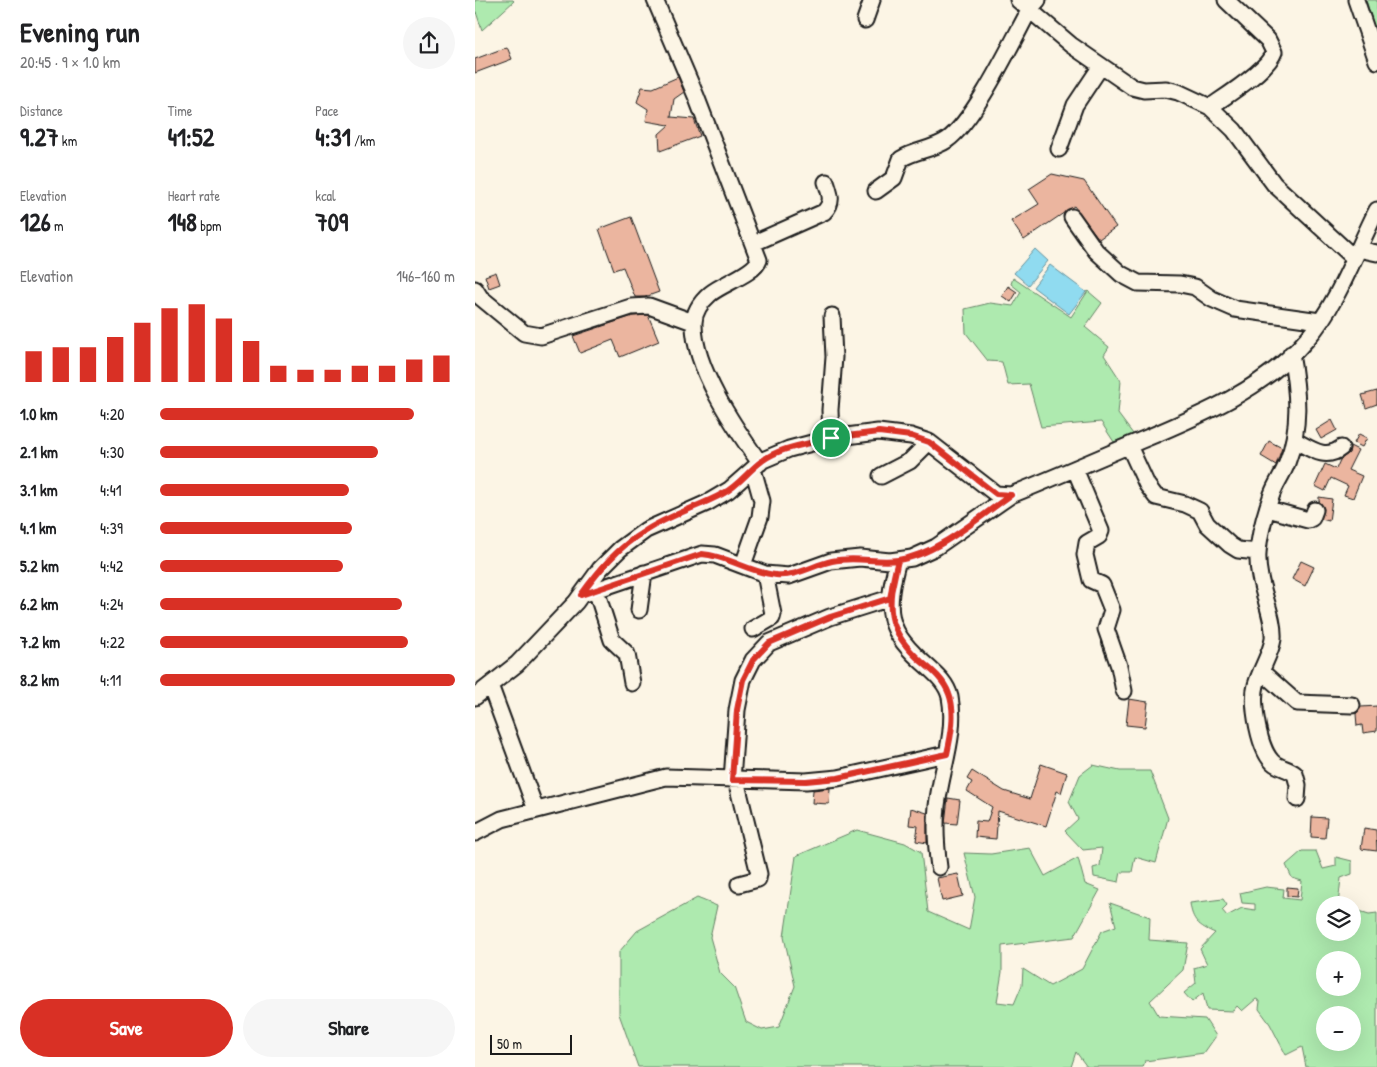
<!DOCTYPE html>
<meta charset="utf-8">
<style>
:root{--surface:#fff;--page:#f6f6f6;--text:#202124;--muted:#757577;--accent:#d93025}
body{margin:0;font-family:"Patrick Hand",sans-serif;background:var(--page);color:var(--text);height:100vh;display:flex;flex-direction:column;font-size:19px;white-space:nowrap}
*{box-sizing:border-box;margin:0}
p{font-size:16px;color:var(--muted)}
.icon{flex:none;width:28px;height:28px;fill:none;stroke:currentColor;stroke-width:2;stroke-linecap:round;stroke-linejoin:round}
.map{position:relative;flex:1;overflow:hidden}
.panel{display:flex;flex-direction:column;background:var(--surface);width:475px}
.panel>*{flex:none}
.fabs{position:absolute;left:841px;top:896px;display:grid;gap:10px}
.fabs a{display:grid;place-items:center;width:45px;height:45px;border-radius:50%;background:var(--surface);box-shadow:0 5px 20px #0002;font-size:25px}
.scale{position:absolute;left:15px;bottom:12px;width:82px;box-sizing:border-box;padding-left:5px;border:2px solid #1c1c1c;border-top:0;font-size:14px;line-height:18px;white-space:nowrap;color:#1c1c1c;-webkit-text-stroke:4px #fcf5e5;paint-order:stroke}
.pin{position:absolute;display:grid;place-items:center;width:42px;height:42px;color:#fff;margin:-21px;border:2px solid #fff;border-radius:50%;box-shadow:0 1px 5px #0007}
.round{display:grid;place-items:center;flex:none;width:52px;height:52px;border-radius:26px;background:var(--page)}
.headline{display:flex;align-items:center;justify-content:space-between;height:85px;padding:0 20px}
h1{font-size:28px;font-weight:700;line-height:38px}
.stats{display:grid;grid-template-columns:repeat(3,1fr);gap:8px;height:85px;padding:5px 20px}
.stats div{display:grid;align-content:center}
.stats b{font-size:25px;font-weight:700}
.stats small{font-size:14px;font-weight:400}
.stats p{font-size:14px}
.chart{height:140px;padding:10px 20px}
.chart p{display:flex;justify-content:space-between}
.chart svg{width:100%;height:90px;margin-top:5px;stroke:var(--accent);stroke-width:6}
.button{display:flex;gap:10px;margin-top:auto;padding:10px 20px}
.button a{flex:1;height:58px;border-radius:30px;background:var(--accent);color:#fff;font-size:20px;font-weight:700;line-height:58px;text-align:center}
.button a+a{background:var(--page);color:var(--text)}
ul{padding:0 20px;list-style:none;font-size:16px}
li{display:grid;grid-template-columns:80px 60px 1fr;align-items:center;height:38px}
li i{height:12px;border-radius:6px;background:var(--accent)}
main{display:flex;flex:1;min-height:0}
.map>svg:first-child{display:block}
</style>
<main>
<section class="panel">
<div class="headline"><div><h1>Evening run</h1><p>20:45 · 9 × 1.0 km</p></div><a class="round"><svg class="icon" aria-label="share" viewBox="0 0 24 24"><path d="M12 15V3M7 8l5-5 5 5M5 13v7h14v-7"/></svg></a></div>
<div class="stats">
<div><p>Distance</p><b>9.27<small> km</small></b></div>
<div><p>Time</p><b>41:52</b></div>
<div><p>Pace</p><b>4:31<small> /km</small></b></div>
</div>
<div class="stats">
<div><p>Elevation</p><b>126<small> m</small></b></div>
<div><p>Heart rate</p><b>148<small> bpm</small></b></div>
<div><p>kcal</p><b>709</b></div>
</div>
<div class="chart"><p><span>Elevation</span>146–160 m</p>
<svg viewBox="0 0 160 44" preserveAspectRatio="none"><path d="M5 44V29M15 44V27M25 44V27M35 44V22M45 44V15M55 44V8M65 44V6M75 44V13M85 44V24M95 44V36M105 44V38M115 44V38M125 44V36M135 44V36M145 44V33M155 44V31"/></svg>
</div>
<ul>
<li><b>1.0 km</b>4:20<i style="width:86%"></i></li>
<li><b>2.1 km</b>4:30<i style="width:74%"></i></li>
<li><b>3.1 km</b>4:41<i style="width:64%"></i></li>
<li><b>4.1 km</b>4:39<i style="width:65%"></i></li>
<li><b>5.2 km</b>4:42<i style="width:62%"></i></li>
<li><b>6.2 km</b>4:24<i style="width:82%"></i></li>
<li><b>7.2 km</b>4:22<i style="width:84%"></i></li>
<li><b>8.2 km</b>4:11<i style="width:100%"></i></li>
</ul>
<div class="button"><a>Save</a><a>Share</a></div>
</section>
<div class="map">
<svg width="902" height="1067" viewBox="0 0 902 1067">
<rect width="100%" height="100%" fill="#fcf5e5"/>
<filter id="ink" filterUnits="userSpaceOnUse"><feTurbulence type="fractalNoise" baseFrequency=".02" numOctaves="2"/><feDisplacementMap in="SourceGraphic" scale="10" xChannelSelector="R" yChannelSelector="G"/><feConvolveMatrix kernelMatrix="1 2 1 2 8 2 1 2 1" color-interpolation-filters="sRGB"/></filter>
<g filter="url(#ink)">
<path fill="#aeeaaf" stroke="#658366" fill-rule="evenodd" d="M 0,0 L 38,0 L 39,1 L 7,30 L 0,9 Z
M 890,0 L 902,0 L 902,39 L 892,3 Z
M 538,278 L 596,317 L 613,291 L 627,303 L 610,327 L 634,347 L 629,355 L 646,381 L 643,414 L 658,434 L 639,442 L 626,422 L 566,427 L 554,384 L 533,385 L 527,362 L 513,361 L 491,333 L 490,309 L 515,303 L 538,306 L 546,292 L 536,284 Z
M 618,765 L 645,771 L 675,771 L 693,818 L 681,863 L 660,857 L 657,872 L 646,872 L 644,882 L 619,877 L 618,868 L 625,866 L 627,848 L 608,850 L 590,831 L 603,819 L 594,802 L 605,775 Z
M 382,830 L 430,843 L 446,852 L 453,912 L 494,930 L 500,897 L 489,853 L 516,854 L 555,848 L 570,876 L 603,858 L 610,884 L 625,890 L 599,937 L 527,946 L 527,972 L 522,1002 L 539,1004 L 547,985 L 548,969 L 575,986 L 607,969 L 627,931 L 641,926 L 635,903 L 675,917 L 674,940 L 713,943 L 708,970 L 675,1001 L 684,1016 L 730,1019 L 741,1036 L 729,1053 L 670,1061 L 668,1067 L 612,1067 L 601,1052 L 596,1067 L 163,1067 L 144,1014 L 144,952 L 162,931 L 222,898 L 242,906 L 235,937 L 245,973 L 259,987 L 271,1022 L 287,1030 L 304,1027 L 320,986 L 309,937 L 321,856 Z
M 827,851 L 841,851 L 848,869 L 861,866 L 861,857 L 877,861 L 877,874 L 866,878 L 863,905 L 850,905 L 850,932 L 878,932 L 878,909 L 894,914 L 902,913 L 902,1067 L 831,1067 L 827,1047 L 811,1055 L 795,1024 L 784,1009 L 785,1001 L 781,999 L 767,1011 L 762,1006 L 758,1011 L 732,1010 L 728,993 L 717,1002 L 709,993 L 721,983 L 719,968 L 732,964 L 725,949 L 740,933 C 724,926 717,921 715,903 L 748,899 L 752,905 L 747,910 L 752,916 L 767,908 L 780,910 L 780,904 L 767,903 L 765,893 L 791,887 L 809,889 L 808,898 L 825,900 L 827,881 L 817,878 L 811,865 ZM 850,960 L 878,960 L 878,988 L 850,988 ZM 850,1015 L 878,1015 L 878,1042 L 850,1042 Z"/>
<path fill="#90dbf0" stroke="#628f9b" d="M 560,249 L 573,261 L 553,285 L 539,273 Z
M 575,265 L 611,292 L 594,314 L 558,287 Z"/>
<path fill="#ebb59f" stroke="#1c1c1c" d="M 32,47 L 37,59 L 0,73 L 0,59 Z
M 203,77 L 209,92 L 199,99 L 196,117 L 219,119 L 225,136 L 185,151 L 184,134 L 194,125 L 171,121 L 173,109 L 162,102 L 167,87 L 178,88 Z
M 577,174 L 609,181 L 641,227 L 624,239 L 599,206 L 549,240 L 536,221 L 564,204 L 554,189 Z
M 156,217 L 184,292 L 170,297 L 160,297 L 148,267 L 139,270 L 124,229 Z
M 21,272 L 25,284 L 14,288 L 10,276 Z
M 533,286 L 542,292 L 536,302 L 527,296 Z
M 173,315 L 184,341 L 145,357 L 138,340 L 105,353 L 98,336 L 158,316 Z
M 902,391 L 902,404 L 891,408 L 887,395 Z
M 857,420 L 862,430 L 846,439 L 841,430 Z
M 884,434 L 892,438 L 887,447 L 879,443 Z
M 794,441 L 807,448 L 801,465 L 786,456 Z
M 875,446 L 883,450 L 873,470 L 887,476 L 878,498 L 869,495 L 873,486 L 856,478 L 850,491 L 840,486 L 850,464 L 861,469 L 865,460 L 874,453 Z
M 844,497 L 857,499 L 854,521 L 846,519 L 849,509 L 844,501 Z
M 826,561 L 839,567 L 830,586 L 817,579 Z
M 654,699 L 673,702 L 670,727 L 651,725 Z
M 902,706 L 902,731 L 888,733 L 887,725 L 882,726 L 881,714 L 886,707 Z
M 566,764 L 592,773 L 586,793 L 582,791 L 571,826 L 523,811 L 521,839 L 500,837 L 501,821 L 512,822 L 517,807 L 492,791 L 497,782 L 492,779 L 497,771 L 529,791 L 555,799 Z
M 355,788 L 354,804 L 337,803 L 338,790 Z
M 473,798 L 485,800 L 482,824 L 470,823 Z
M 436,808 L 452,813 L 452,843 L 441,841 L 443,826 L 434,825 Z
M 837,817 L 852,818 L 850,838 L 836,837 Z
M 889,828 L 901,830 L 902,851 L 886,849 Z
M 483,874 L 488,896 L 467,901 L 462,878 Z
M 812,887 L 823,888 L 822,897 L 812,896 Z"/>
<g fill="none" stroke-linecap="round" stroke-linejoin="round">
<defs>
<path id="minor" d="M 180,0 L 221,96 L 284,260 C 279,274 248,283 235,294 C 227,301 219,311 219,323 C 218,367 260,428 285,463
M 543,0 L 596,45 L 657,87 L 669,90 L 691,89 L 703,92 L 735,107 L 759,130 L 799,184 L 879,258
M 881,0 L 902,61
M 390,20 L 397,0
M 735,107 C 751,96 793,70 799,52 L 793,40 L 751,0
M 584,149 L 600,105 L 626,66
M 401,191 L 419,178 L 426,159 C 440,150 457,150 472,140 C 500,120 537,42 555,9 L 563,0
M 597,217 L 621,251 L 646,274 L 663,283 L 705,284 L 720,287 L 737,299 L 760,309 L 845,321
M 279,243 L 349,212 C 359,202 355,194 351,182
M 883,249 L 902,253
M 0,289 L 5,297 L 49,333 L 66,336 L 156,307 L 174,306 L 218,322
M 816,354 C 823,392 826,427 812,463 C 808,474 801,483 797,494 C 791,511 784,535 783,553 C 781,584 800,614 798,639 C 796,654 785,670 781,685 C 776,703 784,753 800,764 C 806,768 814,769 820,774 L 823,785 L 822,799
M 356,438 L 355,410 L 359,357 L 357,316
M 819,440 C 835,448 850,461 866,448
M 654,446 L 672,485 L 681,497 L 710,504 L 725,511 L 732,524 L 755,545 L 763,550 L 783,552
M 600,469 L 626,531 L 624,536 L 612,543 L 610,555 L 616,580 L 627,585 L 637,610 L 631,629 L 644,666 L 649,691
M 406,476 L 435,461 L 454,442
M 793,509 L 833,520 L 837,518 L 840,510
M 423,560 C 409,612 411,631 453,667 C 462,675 472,684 475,697 C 482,733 466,770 462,806 C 460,826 461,846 464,867
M 268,565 L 285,517 L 287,501 L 278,469
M 121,590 L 137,640 L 152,654 L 157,683
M 106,595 L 227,554 L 240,555 L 290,574 L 314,576 L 356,561 L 385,558 L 415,561 L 437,558 L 461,547 L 536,495
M 164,610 L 169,573
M 278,629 L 297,618 L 298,614 L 290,574
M 786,671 L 822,703 L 877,705
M 15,685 L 61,810
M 0,697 L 42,664 L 101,602 L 125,569 L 145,549 L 171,530 L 232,503 L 254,490 L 288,460 L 314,449 L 356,438 L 403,432 L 436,436 L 454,442 L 521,494 L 536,495 C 576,479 615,462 655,445 C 717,419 787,392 832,339 C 864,302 880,253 902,210
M 257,780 L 262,710 L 268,680 L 278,660 L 294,643 L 355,617 L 415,598
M 261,780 L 284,874 L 283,879 L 264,884
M 0,833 L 27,819 L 191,777 L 331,781 L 363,778 L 471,754"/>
</defs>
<use href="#minor" stroke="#1c1c1c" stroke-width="19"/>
<use href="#minor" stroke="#fcf5e5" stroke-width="15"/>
</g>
</g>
<g fill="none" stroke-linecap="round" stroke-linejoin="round" filter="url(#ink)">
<defs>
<path id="route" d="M 356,438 C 334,444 305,447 287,461 C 274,470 264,485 249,493 C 224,507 194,515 170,531 C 143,547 124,570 106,595 L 227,554 C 253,556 276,573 301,575 C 322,577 338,565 357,561 C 381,556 401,563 423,560 L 415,598 L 355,617 L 294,643 L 278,660 L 268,680 L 262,710 L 257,780 L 331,781 L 363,778 L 472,754 C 476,736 481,712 474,694 C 469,680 458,671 447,662 C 410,630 411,605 423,560 C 462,555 504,517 536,495 L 521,494 L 454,442 L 436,436 L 404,432 L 356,438"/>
</defs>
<use href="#route" stroke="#fff" stroke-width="10"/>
<use href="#route" stroke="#d93025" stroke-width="6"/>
</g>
</svg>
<div class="fabs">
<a><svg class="icon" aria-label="layers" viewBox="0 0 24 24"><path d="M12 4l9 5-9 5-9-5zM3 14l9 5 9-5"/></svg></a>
<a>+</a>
<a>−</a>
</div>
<div class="scale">50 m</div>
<div class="pin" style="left:356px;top:438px;background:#1e9e55"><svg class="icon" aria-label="arrive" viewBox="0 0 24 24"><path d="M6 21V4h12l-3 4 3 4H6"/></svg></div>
</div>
</main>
